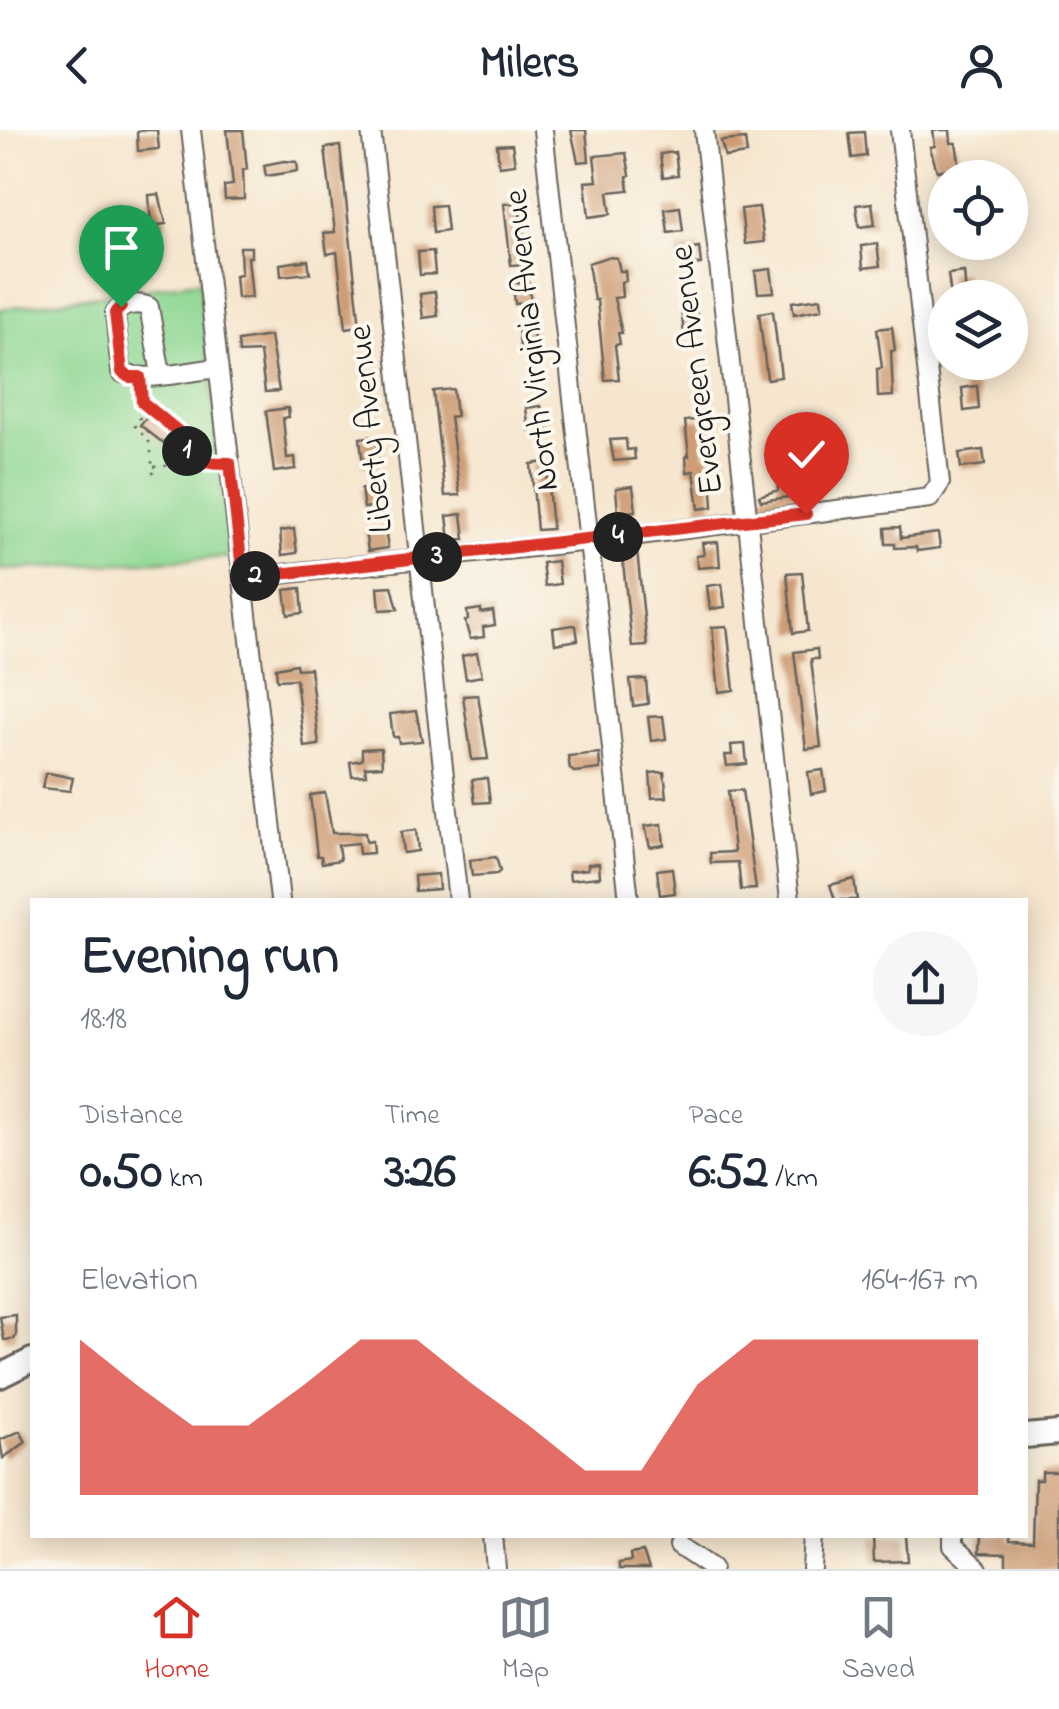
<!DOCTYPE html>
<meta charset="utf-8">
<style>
:root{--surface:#fff;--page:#f6f6f7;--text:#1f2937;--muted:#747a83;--line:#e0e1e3;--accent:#d93025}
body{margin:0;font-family:"Indie Flower",sans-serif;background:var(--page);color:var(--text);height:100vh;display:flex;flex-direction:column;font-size:38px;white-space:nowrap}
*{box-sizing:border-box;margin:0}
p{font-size:32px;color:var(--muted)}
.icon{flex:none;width:55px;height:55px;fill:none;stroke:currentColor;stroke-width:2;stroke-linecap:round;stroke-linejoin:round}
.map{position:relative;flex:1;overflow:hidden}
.side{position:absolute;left:30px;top:768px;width:998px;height:640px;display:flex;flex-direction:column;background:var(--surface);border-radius:0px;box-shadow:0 5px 25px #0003}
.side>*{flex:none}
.fabs{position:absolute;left:928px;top:30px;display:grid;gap:20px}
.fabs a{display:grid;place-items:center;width:100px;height:100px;border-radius:50%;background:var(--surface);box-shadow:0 5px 25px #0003;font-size:50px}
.pin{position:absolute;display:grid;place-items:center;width:85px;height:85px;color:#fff;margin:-102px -42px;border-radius:50% 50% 50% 0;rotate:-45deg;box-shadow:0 0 10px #0007}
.pin .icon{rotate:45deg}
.km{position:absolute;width:50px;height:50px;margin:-25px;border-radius:50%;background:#222;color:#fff;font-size:28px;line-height:50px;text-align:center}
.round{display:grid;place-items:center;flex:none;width:105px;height:105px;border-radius:52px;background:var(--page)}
.overview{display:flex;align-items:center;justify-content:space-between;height:170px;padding:0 50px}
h1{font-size:55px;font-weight:700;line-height:75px}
.stats{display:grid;grid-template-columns:repeat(3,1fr);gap:15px;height:170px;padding:10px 50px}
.stats div{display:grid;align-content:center}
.stats b{font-size:50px;font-weight:700}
.stats small{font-size:28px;font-weight:400}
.stats p{font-size:28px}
.chart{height:280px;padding:20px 50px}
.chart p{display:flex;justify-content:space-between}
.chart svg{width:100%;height:180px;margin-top:10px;fill:var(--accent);opacity:.7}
header{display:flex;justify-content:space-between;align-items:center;height:130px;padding:0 50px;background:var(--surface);font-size:45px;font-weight:700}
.menu{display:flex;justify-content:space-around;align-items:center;height:140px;border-top:2px solid var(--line);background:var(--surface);font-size:28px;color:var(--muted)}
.menu a{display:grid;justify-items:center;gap:5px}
.menu .current{color:var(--accent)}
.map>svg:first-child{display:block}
</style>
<header><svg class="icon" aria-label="back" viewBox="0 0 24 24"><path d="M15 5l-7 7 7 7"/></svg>Milers<svg class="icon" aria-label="person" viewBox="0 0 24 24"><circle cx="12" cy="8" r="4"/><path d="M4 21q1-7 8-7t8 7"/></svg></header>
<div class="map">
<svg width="1059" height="1439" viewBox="0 0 1059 1439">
<rect width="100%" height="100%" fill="#fbf7ec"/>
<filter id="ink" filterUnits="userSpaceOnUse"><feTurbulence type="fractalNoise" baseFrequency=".01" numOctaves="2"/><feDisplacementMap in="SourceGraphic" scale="20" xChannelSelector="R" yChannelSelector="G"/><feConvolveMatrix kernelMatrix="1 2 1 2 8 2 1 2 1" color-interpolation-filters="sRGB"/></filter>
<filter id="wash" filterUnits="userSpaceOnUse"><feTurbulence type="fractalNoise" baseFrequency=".0048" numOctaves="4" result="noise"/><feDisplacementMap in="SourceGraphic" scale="40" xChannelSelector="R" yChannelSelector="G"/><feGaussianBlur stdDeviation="2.25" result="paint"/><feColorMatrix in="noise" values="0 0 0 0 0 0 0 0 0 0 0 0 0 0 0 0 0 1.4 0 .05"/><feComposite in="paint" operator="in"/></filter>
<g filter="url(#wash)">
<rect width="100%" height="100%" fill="#f6e6cf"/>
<path fill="#8dd793" stroke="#547a58" stroke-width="2.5" d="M 200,151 L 230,427 L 0,440 L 0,179 Z"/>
<g id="blocks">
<path fill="#ce9c75" d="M 140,0 L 157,0 L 159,19 L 138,21 L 137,3 Z
M 227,0 L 243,0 L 247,39 L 243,40 L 244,69 L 225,70 L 224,56 L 233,55 Z
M 571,0 L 586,0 L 589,31 L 578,32 Z
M 933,0 L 950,0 L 951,13 L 956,13 L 960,37 L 937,41 L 930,17 L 935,16 Z
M 864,2 L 866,26 L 852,28 L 849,3 Z
M 745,9 L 747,24 L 725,27 L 721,11 Z
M 512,14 L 515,34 L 499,36 L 497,15 Z
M 340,16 L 360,196 L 346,198 L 337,122 L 327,124 L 324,103 L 335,102 L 325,18 Z
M 675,22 L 678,45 L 663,47 L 660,24 Z
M 626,23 L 630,45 L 627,46 L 629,60 L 608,62 L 611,84 L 589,87 L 585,52 L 597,51 L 594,26 Z
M 284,31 L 297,32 L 298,41 L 266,46 L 264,35 Z
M 159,64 L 166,94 L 151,96 L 149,65 Z
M 519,73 L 526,134 L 511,135 L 504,74 Z
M 872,73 L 875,95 L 859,97 L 856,75 Z
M 444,75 L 447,101 L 433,103 L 431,76 Z
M 680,77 L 683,101 L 668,103 L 665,79 Z
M 759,77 L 764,112 L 745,114 L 741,79 Z
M 877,114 L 880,136 L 863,138 L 861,116 Z
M 240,117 L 251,117 L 251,127 L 248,127 L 252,167 L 237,168 L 235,145 L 241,144 Z
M 699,117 L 701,134 L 680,137 L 678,120 Z
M 433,121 L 435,144 L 420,145 L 418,122 Z
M 607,127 L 617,128 L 620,141 L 625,141 L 626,151 L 621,152 L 622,167 L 614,168 L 622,203 L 618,203 L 620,214 L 615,215 L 619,249 L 605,250 L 597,170 L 594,170 L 588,133 Z
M 308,130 L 310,143 L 281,146 L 280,134 Z
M 771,139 L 774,162 L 758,163 L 755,141 Z
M 964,142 L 966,165 L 951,167 L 948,144 Z
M 528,152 L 531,172 L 515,174 L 513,153 Z
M 435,162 L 438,186 L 423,188 L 420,164 Z
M 821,168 L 822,179 L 794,184 L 792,172 Z
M 696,177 L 698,202 L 684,204 L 681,178 Z
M 773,181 L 781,247 L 767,249 L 759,183 Z
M 532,194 L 535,217 L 520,218 L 518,196 Z
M 892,197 L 895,221 L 891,221 L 893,266 L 878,267 L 877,239 L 882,238 L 877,199 Z
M 270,206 L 279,261 L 265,262 L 260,222 L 239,223 L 238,211 Z
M 977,256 L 979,279 L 964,281 L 962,258 Z
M 453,259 L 456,286 L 450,287 L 460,365 L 445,366 L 433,261 Z
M 541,276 L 544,298 L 529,300 L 526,278 Z
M 288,278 L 289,287 L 283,288 L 287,328 L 295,327 L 296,339 L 274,342 L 266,281 Z
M 151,282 L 173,301 L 163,313 L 140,295 Z
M 703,289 L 705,324 L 710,324 L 713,377 L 699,379 L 694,341 L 687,342 L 686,326 L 689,326 L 685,291 Z
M 788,304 L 795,366 L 761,371 L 759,366 L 778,360 L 773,306 Z
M 376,306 L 379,334 L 363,336 L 360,308 Z
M 626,309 L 627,320 L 634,319 L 635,329 L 614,331 L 610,310 Z
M 983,320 L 985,335 L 961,338 L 959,323 Z
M 546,332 L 552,399 L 537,400 L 531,334 Z
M 633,356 L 636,381 L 618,383 L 616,358 Z
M 379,357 L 382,375 L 364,378 L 361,359 Z
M 462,384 L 465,409 L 450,410 L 447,386 Z
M 900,397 L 901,408 L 938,403 L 940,418 L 917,421 L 916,417 L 895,418 L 895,414 L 886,414 L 885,398 Z
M 385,398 L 388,418 L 368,421 L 365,401 Z
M 294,399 L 297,423 L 282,425 L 280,401 Z
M 718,412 L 720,436 L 698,438 L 696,426 L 704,425 L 702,413 Z
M 637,421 L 647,516 L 632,517 L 622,423 Z
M 557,431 L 560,454 L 545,456 L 542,433 Z
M 802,442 L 808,501 L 793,503 L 787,443 Z
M 722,454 L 725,477 L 710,479 L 707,456 Z
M 392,456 L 398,479 L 380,480 L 378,457 Z
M 301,458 L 303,483 L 288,485 L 285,460 Z
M 481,479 L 481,483 L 493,481 L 495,495 L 483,497 L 484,507 L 470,509 L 465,491 L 468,490 L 467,481 Z
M 573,495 L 576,496 L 578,510 L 555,514 L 553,498 Z
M 727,496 L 734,560 L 719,562 L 712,497 Z
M 817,519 L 818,529 L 811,529 L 821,617 L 806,619 L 794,522 Z
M 477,523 L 482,546 L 466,549 L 462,526 Z
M 296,534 L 297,539 L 310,538 L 319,615 L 304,617 L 296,549 L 277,550 L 276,538 Z
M 646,549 L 648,574 L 633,576 L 630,550 Z
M 478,565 L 488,629 L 472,630 L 463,566 Z
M 416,581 L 422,611 L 399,613 L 398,607 L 393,607 L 390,584 Z
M 663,586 L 666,609 L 651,611 L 648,587 Z
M 745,614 L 747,634 L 727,636 L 725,625 L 732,625 L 731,615 Z
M 381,618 L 382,636 L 365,637 L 366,645 L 352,646 L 350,632 L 362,630 L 362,619 Z
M 599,623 L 600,639 L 574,642 L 570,639 L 568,626 Z
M 823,640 L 826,661 L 811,664 L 808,642 Z
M 664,642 L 667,667 L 652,668 L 650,643 Z
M 49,643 L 73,648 L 70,661 L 42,658 L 45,644 Z
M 487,648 L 490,672 L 475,673 L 472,650 Z
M 742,660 L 756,759 L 741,760 L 738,732 L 711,733 L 710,723 L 734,722 L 728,661 Z
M 325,663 L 332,703 L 365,703 L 366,712 L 372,711 L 373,723 L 359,724 L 358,713 L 338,715 L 340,730 L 322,733 L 321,726 L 317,726 L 310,665 Z
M 662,694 L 664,715 L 650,717 L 645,696 Z
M 416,700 L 418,721 L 403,723 L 401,702 Z
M 496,727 L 500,741 L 497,744 L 472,746 L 470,730 Z
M 599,733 L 600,747 L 570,750 L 569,741 L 588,739 L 588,734 Z
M 672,738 L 675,763 L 660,765 L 657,740 Z
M 438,744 L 439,759 L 415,761 L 414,746 Z
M 854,749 L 857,770 L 835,770 L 830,755 Z
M 16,1185 L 16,1206 L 14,1209 L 4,1210 L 0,1187 Z
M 20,1301 L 26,1312 L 3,1328 L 0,1310 Z
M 1042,1342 L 1059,1342 L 1059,1439 L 1006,1439 L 1006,1424 L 979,1423 L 980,1405 L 1009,1405 L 1009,1411 L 1033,1412 L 1035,1350 L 1042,1350 Z
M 878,1405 L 906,1406 L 908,1431 L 874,1432 L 873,1407 Z
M 643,1422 L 649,1439 L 619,1439 L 619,1433 L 631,1431 L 630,1424 Z"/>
</g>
</g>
<g filter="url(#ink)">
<use href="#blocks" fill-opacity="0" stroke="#68635b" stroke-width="2.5"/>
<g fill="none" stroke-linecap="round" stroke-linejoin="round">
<defs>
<path id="minor" d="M 191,0 L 280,770
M 371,0 L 458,770
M 543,0 L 629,770
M 704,0 L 790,770
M 161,244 L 149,177 C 138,172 123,174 115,183 L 121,242 C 139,254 195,240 218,238
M 243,448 L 608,409 L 930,368 L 940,353 L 900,0
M 493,1405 L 496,1439
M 953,1405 L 953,1416 L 978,1439
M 679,1416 L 712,1438 L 709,1439
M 812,1439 L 814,1405"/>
<path id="major" d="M 0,1246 L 32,1230
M 1025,1306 L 1059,1303"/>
</defs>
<use href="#minor" stroke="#68635b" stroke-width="22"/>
<use href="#major" stroke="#68635b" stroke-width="28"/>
<path stroke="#68635b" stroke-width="2.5" stroke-dasharray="2.5 8" stroke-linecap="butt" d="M 140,264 L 142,272 L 186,308 L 189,332
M 147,279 L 134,295 L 150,313 L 154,351
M 154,337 L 201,332 L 215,334"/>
<use href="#minor" stroke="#fff" stroke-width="18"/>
<use href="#major" stroke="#fff" stroke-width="22"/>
</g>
</g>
<g fill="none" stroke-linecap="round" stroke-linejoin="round" filter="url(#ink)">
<defs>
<path id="route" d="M 121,177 L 115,183 L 122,242 L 129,247 L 140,247 L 142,272 L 186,308 L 188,332 L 230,333 L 243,448 L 806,384"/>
</defs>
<use href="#route" stroke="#fff" stroke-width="20"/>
<use href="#route" stroke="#d93025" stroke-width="12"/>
</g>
<g text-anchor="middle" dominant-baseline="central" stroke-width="8" stroke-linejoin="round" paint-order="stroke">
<g font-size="35" fill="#1c1c1c" stroke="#fbf7ec">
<text transform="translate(533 210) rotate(-96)">North Virginia Avenue</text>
<text transform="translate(698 240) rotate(-97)">Evergreen Avenue</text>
<text transform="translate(372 299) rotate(-96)">Liberty Avenue</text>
</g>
</g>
</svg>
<div class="fabs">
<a><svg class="icon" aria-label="locate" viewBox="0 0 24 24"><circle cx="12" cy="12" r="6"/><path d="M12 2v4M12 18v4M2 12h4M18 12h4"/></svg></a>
<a><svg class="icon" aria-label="layers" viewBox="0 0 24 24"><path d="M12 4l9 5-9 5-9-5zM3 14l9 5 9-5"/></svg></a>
</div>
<div class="pin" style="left:121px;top:177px;background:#1e9e55"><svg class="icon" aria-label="arrive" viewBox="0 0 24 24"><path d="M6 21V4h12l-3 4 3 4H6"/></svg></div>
<div class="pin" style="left:806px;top:384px;background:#d93025"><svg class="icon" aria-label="check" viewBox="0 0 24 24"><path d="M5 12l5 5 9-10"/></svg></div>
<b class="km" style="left:187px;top:321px">1</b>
<b class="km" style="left:255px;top:446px">2</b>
<b class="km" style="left:437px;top:427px">3</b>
<b class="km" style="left:618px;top:407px">4</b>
<section class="side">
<div class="overview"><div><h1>Evening run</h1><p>18:18</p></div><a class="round"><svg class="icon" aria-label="share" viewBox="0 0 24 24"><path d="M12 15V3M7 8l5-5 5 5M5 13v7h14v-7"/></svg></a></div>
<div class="stats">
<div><p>Distance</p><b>0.50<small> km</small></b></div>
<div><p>Time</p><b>3:26</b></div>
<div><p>Pace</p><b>6:52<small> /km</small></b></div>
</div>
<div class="chart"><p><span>Elevation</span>164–167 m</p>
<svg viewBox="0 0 160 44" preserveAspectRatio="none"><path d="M0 44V6L10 17L20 27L30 27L40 17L50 6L60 6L70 17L80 27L90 38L100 38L110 17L120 6L130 6L140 6L150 6L160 6V44z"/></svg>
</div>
</section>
</div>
<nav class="menu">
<a class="current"><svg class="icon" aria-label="home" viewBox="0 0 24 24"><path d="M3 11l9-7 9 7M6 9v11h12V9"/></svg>Home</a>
<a><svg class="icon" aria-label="map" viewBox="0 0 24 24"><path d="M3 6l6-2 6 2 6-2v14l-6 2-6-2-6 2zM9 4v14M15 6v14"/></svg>Map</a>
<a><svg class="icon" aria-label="saved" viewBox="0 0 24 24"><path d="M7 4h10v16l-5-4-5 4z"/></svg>Saved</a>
</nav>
